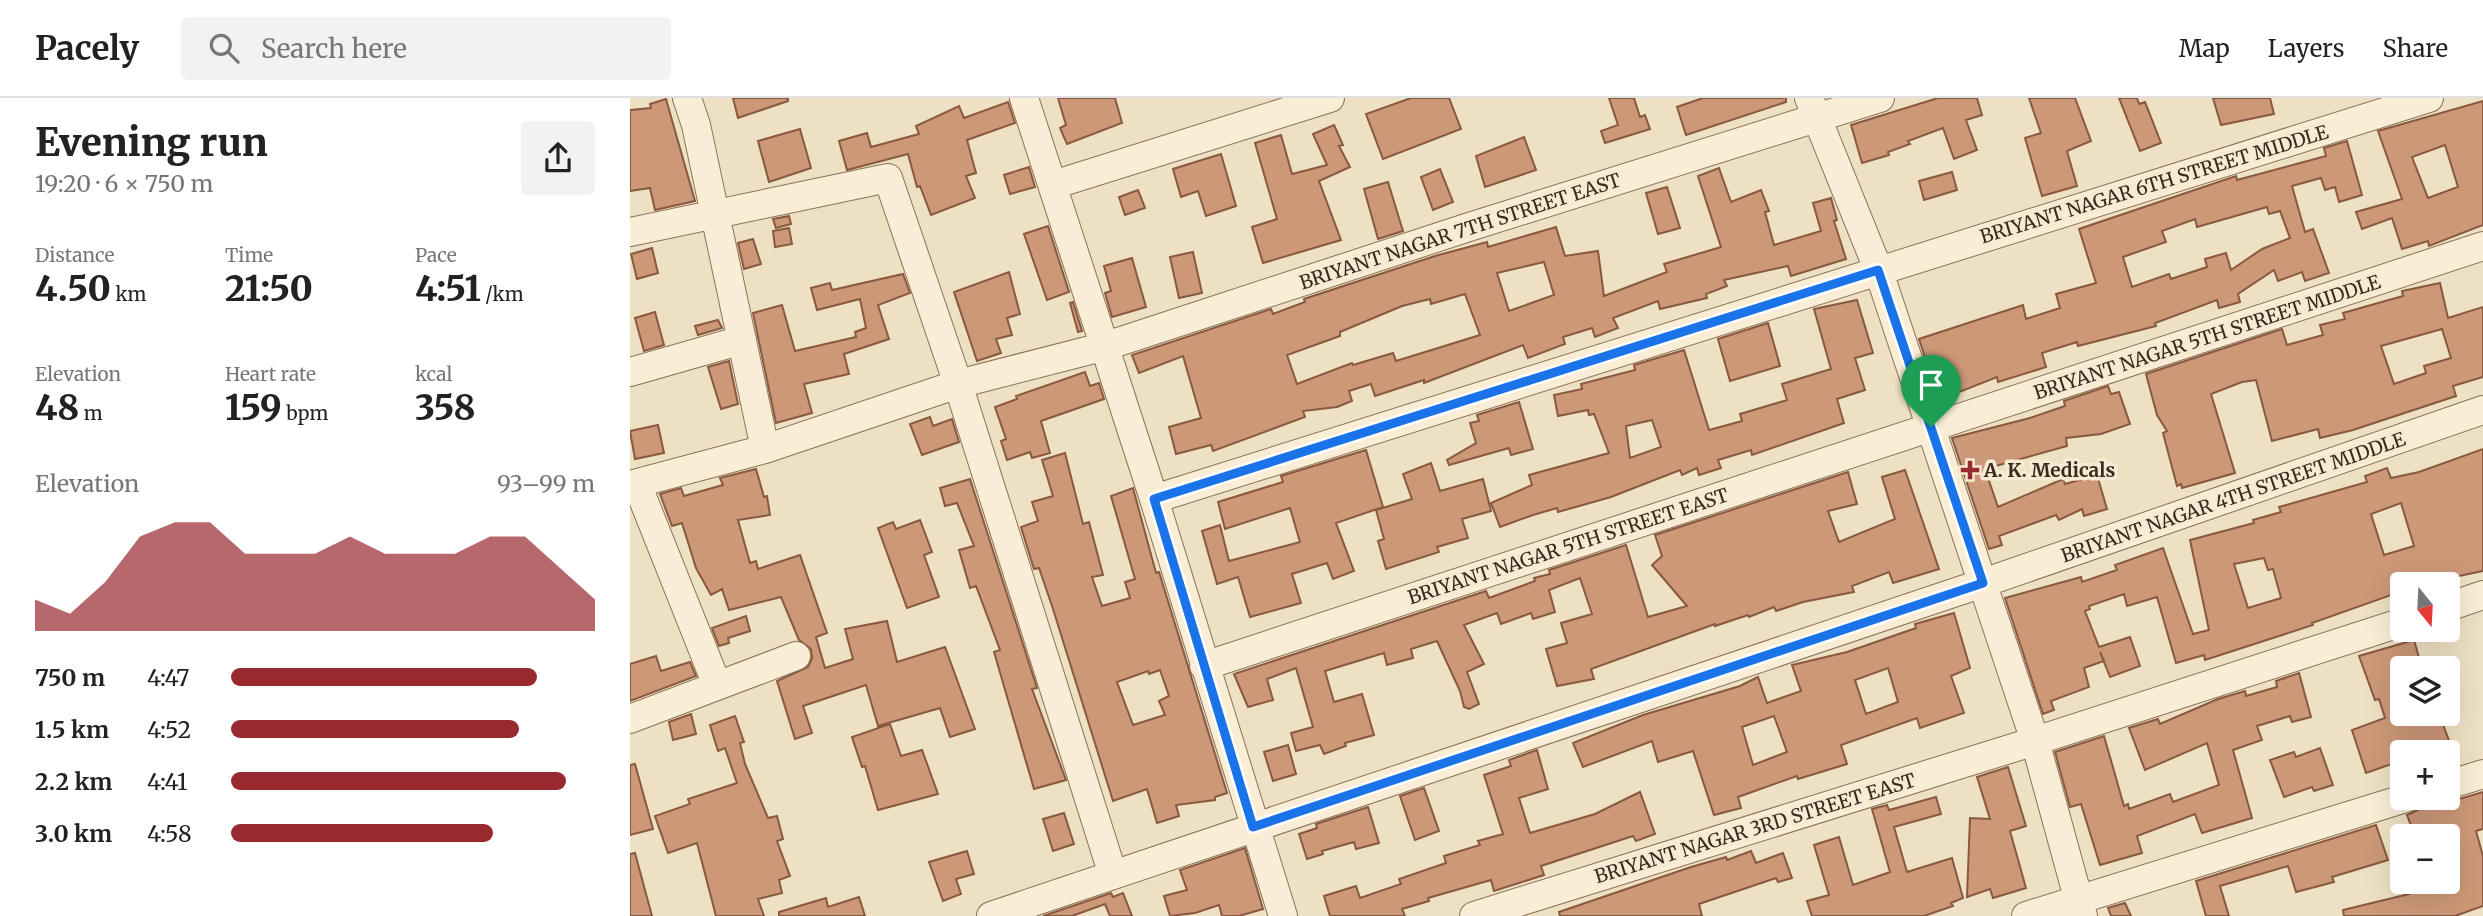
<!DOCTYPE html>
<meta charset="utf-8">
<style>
:root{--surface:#fff;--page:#f2f2f2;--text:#222;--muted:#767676;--line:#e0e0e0;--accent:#98292e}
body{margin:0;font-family:Merriweather,serif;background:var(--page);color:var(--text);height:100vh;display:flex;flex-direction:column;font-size:26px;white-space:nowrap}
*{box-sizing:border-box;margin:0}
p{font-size:23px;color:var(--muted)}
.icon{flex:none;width:38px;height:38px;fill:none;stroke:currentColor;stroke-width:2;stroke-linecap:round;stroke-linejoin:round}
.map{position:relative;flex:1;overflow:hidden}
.side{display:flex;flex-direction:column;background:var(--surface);width:630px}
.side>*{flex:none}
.needle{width:46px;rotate:162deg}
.buttons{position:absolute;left:1760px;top:474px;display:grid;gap:14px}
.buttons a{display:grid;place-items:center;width:70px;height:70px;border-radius:7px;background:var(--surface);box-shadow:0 7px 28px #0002;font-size:35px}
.pin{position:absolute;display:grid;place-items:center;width:60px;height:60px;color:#fff;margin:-72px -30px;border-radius:50% 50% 50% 0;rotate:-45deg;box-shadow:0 0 7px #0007}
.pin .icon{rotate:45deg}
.round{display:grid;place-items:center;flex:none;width:74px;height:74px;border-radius:7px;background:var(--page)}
.overview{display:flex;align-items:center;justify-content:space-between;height:119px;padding:0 35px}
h1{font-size:38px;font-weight:800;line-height:52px}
.metrics{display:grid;grid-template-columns:repeat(3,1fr);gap:10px;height:119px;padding:7px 35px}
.metrics div{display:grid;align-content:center}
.metrics b{font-size:35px;font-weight:800}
.metrics small{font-size:19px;font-weight:400}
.metrics p{font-size:19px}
.chart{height:196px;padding:14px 35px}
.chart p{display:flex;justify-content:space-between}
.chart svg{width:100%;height:126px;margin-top:7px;fill:var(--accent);opacity:.7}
ul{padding:0 35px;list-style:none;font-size:23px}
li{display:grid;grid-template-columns:112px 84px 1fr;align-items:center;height:52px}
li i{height:18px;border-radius:9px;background:var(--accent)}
header{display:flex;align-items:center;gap:42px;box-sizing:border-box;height:98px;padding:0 35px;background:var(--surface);border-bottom:2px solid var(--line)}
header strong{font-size:33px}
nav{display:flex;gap:38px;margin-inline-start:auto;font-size:24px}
.search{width:490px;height:63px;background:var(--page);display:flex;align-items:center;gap:18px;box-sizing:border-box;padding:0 24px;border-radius:7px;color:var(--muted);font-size:26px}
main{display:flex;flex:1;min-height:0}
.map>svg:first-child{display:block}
</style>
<header>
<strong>Pacely</strong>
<div class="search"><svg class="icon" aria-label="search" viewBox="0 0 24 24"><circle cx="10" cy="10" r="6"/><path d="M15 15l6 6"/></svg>Search here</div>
<nav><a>Map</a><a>Layers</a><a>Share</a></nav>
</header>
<main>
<section class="side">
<div class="overview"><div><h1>Evening run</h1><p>19:20 · 6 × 750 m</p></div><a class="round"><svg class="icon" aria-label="share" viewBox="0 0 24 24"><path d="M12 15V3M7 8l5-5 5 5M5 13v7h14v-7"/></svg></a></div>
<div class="metrics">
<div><p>Distance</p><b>4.50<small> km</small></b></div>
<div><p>Time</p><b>21:50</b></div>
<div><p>Pace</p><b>4:51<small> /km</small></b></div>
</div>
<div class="metrics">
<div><p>Elevation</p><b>48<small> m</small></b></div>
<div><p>Heart rate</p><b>159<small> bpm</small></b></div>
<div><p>kcal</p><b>358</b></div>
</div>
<div class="chart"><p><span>Elevation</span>93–99 m</p>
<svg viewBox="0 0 160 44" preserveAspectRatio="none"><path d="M0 44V33L10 38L20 27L30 11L40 6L50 6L60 17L70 17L80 17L90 11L100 17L110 17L120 17L130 11L140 11L150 22L160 33V44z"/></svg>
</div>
<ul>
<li><b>750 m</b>4:47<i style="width:84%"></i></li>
<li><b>1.5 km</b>4:52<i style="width:79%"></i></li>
<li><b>2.2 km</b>4:41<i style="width:92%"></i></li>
<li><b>3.0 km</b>4:58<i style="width:72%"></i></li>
</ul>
</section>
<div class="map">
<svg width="1853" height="818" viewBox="0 0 1853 818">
<rect width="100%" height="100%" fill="#eee0c3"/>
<path fill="#cd9878" stroke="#88593f" stroke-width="2" fill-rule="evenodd" d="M 103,0 L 158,0 L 158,3 L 108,20 Z
M 428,0 L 485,0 L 492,25 L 437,46 L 430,30 L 436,27 Z
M 781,0 L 819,0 L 831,31 L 753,61 L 736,16 Z
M 979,0 L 1004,0 L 1010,19 L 1015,17 L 1020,31 L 975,45 L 971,33 L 988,27 Z
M 1073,0 L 1156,0 L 1156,4 L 1056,37 L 1047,9 Z
M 1308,0 L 1347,0 L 1352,17 L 1336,22 L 1347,52 L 1324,61 L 1313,30 L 1278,43 L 1280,46 L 1258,54 L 1259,57 L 1232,65 L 1221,27 Z
M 1399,0 L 1445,0 L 1461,43 L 1437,53 L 1447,88 L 1412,98 L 1395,40 L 1411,35 Z
M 1489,0 L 1507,0 L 1509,6 L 1515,4 L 1531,45 L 1510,53 Z
M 1583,0 L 1640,0 L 1644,16 L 1591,27 Z
M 36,1 L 65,103 L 25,112 L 20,90 L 0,93 L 0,12 L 21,10 L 20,6 Z
M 1853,3 L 1853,127 L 1799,148 L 1798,143 L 1772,151 L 1762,120 L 1732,131 L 1726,114 L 1772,101 L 1748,33 ZM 1815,47 L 1828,89 L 1798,100 L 1782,59 Z
M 378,4 L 385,25 L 337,42 L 346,75 L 336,78 L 345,100 L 301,117 L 290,88 L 287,89 L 278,56 L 217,72 L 209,43 L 237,35 L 241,49 L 289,36 L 286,28 L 329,8 L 334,20 Z
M 704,27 L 713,47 L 709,48 L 720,69 L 689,83 L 711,142 L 633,165 L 622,129 L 647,121 L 625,45 L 651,37 L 662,76 L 697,67 L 683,36 Z
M 170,31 L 181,70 L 139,84 L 128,43 Z
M 894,39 L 906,72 L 855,89 L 846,58 Z
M 1717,43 L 1732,97 L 1709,104 L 1705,89 L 1695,92 L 1691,80 L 1662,88 L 1675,134 L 1683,131 L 1699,175 L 1675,183 L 1672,174 L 1648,183 L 1644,172 L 1608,196 L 1610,204 L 1589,210 L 1587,202 L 1525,225 L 1526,228 L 1448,248 L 1447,244 L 1412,255 L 1416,269 L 1368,284 L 1367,279 L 1309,302 L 1289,241 L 1393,207 L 1396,221 L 1430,210 L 1426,196 L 1466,185 L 1449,131 L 1606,78 L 1607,82 L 1696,58 L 1694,50 ZM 1637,109 L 1639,116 L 1650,113 L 1660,140 L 1632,151 L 1601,172 L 1596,155 L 1575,161 L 1577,169 L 1541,181 L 1539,176 L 1502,189 L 1493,159 L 1536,144 L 1532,133 L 1565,121 L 1567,129 Z
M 591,56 L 606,108 L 576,118 L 568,93 L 551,99 L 543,71 Z
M 399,69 L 405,89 L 380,96 L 374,77 Z
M 1089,70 L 1101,104 L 1131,92 L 1139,113 L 1135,114 L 1144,147 L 1191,133 L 1183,105 L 1201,100 L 1207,122 L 1204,123 L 1216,161 L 1161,178 L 1158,168 L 1094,182 L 1097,188 L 1076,196 L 1077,200 L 1030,211 L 1028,203 L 983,220 L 988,230 L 965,239 L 962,230 L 933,239 L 935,246 L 898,260 L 893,247 L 794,285 L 794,282 L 745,298 L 741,286 L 719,293 L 722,303 L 707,309 L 673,313 L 675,319 L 583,353 L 581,347 L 546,356 L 539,329 L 571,320 L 553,258 L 509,275 L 502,257 L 641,211 L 643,216 L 675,204 L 674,201 L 805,158 L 857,144 L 858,149 L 926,129 L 935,158 L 968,153 L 974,198 L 1037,174 L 1034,166 L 1091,149 L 1068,78 ZM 914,164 L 924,197 L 879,213 L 867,175 ZM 835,196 L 850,237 L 766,263 L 763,255 L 723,267 L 722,265 L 667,286 L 657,257 L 710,238 L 710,234 L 772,208 L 800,201 L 801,206 Z
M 810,71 L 823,104 L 803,112 L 791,79 Z
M 1322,74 L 1327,92 L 1294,102 L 1289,83 Z
M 758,84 L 773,133 L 748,141 L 734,91 Z
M 1037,89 L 1050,130 L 1028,136 L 1016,95 Z
M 508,92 L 515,110 L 495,117 L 489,99 Z
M 159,118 L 161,126 L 146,130 L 143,121 Z
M 418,128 L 439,194 L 417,202 L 394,136 Z
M 159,130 L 162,146 L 145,149 L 143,133 Z
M 123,141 L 131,166 L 114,171 L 108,145 Z
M 22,150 L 28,175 L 7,181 L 1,156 Z
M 563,154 L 572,195 L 549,200 L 540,159 Z
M 502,160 L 516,209 L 482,219 L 475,195 L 481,193 L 474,168 Z
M 379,174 L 390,216 L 377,220 L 382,237 L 366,241 L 371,255 L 347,263 L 324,194 Z
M 273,176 L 280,195 L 248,207 L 259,241 L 214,256 L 219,276 L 174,286 L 182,315 L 146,325 L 123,215 L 152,207 L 165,253 L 226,239 L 225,234 L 236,230 L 230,201 L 187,212 L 181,190 L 200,185 L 202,192 Z
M 1810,185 L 1818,220 L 1853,209 L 1853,279 L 1823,288 L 1826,298 L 1723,332 L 1690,340 L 1688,331 L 1642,343 L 1626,282 L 1612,284 L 1581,296 L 1605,375 L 1552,390 L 1551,386 L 1547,388 L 1533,335 L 1537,333 L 1527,317 L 1516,276 L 1652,231 L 1657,247 L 1693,237 L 1690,227 L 1715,221 L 1713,215 L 1773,198 L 1772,193 ZM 1812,231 L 1821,260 L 1794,268 L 1796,275 L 1764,286 L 1751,248 Z
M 1227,202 L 1243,255 L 1225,260 L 1235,292 L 1207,301 L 1214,325 L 1122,357 L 1121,352 L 1088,362 L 1091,370 L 1069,377 L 1067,370 L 1052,377 L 1050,372 L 981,399 L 928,414 L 927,410 L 903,417 L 870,429 L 861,405 L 902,387 L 899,377 L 979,355 L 964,316 L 959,317 L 958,312 L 928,318 L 924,297 L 952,291 L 951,286 L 1005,272 L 1004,267 L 1054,252 L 1079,332 L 1112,323 L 1110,316 L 1157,302 L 1152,286 L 1201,271 L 1184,211 ZM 1022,322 L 1031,349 L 1000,360 L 996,328 Z
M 443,204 L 452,233 L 448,234 L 440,205 Z
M 25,214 L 34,247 L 14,253 L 5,220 Z
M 88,222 L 92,230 L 68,237 L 65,228 Z
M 1138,225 L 1150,268 L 1100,283 L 1088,241 Z
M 99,263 L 108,306 L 91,311 L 78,269 Z
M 455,274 L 460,288 L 469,285 L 474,301 L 411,323 L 420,355 L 402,360 L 400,354 L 377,362 L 371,343 L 376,341 L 365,309 L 387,301 L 386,298 Z
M 1478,288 L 1481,296 L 1489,294 L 1500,326 L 1471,336 L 1436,340 L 1437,348 L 1355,371 L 1368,409 L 1433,381 L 1435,386 L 1467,377 L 1477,411 L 1454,418 L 1452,411 L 1429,422 L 1426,417 L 1369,438 L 1372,447 L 1359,451 L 1322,340 L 1400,320 L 1435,308 L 1434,303 Z
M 889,304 L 903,351 L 881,357 L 879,350 L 819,367 L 817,362 L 846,345 L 840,325 L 849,323 L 847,317 Z
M 300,319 L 303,328 L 322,321 L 329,344 L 292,357 L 280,326 Z
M 28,327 L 34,355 L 5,361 L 0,333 Z
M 1853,351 L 1853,473 L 1791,486 L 1764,486 L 1767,495 L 1682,525 L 1683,527 L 1575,562 L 1574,557 L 1546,565 L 1527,499 L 1497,508 L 1494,496 L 1459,508 L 1460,511 L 1455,513 L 1469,549 L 1500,539 L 1510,568 L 1480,579 L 1470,554 L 1474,563 L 1454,570 L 1459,589 L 1421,603 L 1424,612 L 1413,616 L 1375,500 L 1451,479 L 1452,484 L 1487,472 L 1485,467 L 1533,450 L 1563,536 L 1579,532 L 1560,442 L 1624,425 L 1623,422 L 1651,414 L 1649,409 L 1737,384 L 1735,378 L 1757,370 L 1761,380 L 1789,374 ZM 1771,405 L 1784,448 L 1754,457 L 1741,416 ZM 1634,460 L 1638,472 L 1643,471 L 1651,500 L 1618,510 L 1604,466 Z
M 736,352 L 753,409 L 706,425 L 724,473 L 703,481 L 697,465 L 662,476 L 671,505 L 620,519 L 608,479 L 587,486 L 572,433 L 590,427 L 599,463 L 670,444 L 660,410 L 595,431 L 588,404 L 653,384 L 651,378 Z
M 435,355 L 453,426 L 459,424 L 473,477 L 462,479 L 472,508 L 500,500 L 495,484 L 505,481 L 481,398 L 503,390 L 526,475 L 529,474 L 597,695 L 585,699 L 585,702 L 546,707 L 549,718 L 527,725 L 517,691 L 483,703 L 423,511 L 409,470 L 404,471 L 391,429 L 408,423 L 402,404 L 423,398 L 412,362 ZM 530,572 L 539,598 L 529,603 L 535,617 L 503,627 L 487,584 L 518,573 L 519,576 Z
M 801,365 L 810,393 L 853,381 L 861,413 L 832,421 L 838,440 L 807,449 L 809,454 L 756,471 L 748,443 L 754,441 L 746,412 L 782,401 L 773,376 Z
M 126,371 L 134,399 L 137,398 L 140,417 L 108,422 L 120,465 L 126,463 L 128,471 L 170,457 L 197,535 L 186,539 L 195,570 L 223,561 L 215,531 L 257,523 L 267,564 L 315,549 L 345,631 L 320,639 L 310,610 L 248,628 L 236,587 L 173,608 L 182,635 L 165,641 L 147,583 L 178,569 L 182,560 L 181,551 L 169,542 L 151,499 L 99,512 L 92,491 L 81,497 L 66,470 L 52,425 L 42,428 L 30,396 L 51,390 L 54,398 L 93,387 L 90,380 Z
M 1275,372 L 1309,471 L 1263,485 L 1259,474 L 1222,488 L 1224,494 L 1173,504 L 1146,513 L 1144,509 L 1119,519 L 1118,517 L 1085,528 L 1085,526 L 961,571 L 964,581 L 927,588 L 916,551 L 937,545 L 931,525 L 962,516 L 950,480 L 919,492 L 925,514 L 903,521 L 901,515 L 871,526 L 867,515 L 834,527 L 854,566 L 837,574 L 849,606 L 839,611 L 834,609 L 830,593 L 807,543 L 781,551 L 783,560 L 757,567 L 754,555 L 695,573 L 704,604 L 732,596 L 744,637 L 715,645 L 716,648 L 694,656 L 690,647 L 666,653 L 661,635 L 683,629 L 666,570 L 637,581 L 643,602 L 618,609 L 604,576 L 856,493 L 859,500 L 905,483 L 904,480 L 920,476 L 919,472 L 996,447 L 1018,519 L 1057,508 L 1022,467 L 1032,458 L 1025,437 L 1218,374 L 1227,406 L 1198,413 L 1209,444 L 1265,421 L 1252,379 Z
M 340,381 L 407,590 L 402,591 L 436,682 L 404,691 L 364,554 L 370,552 L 346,488 L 340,490 L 329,452 L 344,448 L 327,405 L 315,408 L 310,390 Z
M 290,422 L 302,454 L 294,457 L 309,499 L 277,510 L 248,430 L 263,424 L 266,431 Z
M 1324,515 L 1340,570 L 1321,578 L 1334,615 L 1290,630 L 1287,620 L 1211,647 L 1217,666 L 1168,681 L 1167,678 L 1108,699 L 1111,710 L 1084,717 L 1063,653 L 1028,664 L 1022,643 L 953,669 L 943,645 L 1013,617 L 1110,588 L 1128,579 L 1137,605 L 1171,593 L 1162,567 L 1217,554 L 1286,530 L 1285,526 ZM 1258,570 L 1268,604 L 1236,616 L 1225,582 ZM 1144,618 L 1157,654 L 1123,667 L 1112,629 Z
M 116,518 L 120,533 L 98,540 L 99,545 L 89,548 L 82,530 Z
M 1784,542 L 1792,570 L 1761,570 L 1773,605 L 1773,616 L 1809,616 L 1821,648 L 1803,654 L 1773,654 L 1773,662 L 1736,675 L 1722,632 L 1755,620 L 1749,601 L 1745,602 L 1729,558 Z
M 26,558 L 31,573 L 60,564 L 66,578 L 0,603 L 0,566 Z
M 1669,575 L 1681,619 L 1662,624 L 1660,618 L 1627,628 L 1632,642 L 1603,652 L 1622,720 L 1572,735 L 1565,716 L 1507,738 L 1512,755 L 1470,767 L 1451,706 L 1440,709 L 1425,654 L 1474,638 L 1494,708 L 1498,706 L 1499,711 L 1540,696 L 1543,704 L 1589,687 L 1577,645 L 1515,672 L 1499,630 L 1528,621 L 1530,626 L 1588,601 L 1615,593 L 1616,598 L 1647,589 L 1646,583 Z
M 61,616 L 66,636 L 43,642 L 39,624 Z
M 105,618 L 114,644 L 110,645 L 115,666 L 138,720 L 147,718 L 153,741 L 147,743 L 160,778 L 149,782 L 152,795 L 128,801 L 134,818 L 86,818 L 67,745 L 38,755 L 25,718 L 60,706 L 58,701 L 107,685 L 95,650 L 88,653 L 80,627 Z
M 260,626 L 271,658 L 292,652 L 308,696 L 248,712 L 235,668 L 232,669 L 222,639 Z
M 658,647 L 666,676 L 643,683 L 634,654 Z
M 1690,650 L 1703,687 L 1684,693 L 1682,689 L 1654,699 L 1640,662 L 1664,654 L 1666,659 Z
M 907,652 L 918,691 L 889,700 L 900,735 L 965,716 L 1010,694 L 1025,736 L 1006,743 L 1003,738 L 911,768 L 914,777 L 864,793 L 861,782 L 798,800 L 799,803 L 772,811 L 775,818 L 700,818 L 694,798 L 726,788 L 730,800 L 771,786 L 769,781 L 816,765 L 814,758 L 850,747 L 848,743 L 873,736 L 854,677 L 881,668 L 879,662 Z
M 5,666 L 23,731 L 0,737 L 0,667 Z
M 1378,669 L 1396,728 L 1380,733 L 1396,790 L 1363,800 L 1360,791 L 1337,799 L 1340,720 L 1360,721 L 1347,679 Z
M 794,690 L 809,733 L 785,742 L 770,698 Z
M 1853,694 L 1853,731 L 1846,733 L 1853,758 L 1853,808 L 1825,818 L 1714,818 L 1713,812 L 1779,796 L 1777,790 L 1800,784 L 1818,784 L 1818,738 L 1785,738 L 1777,717 L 1788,712 L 1795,700 L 1799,700 L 1802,709 Z
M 1306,699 L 1311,716 L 1264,729 L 1277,774 L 1322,760 L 1333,800 L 1321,805 L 1323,808 L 1294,818 L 1182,818 L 1177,803 L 1199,797 L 1184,747 L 1209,739 L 1223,787 L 1260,774 L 1242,711 L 1257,707 L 1259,712 Z
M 738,709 L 749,745 L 726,751 L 724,744 L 692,753 L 693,756 L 677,761 L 669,736 L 687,730 L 686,726 Z
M 434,715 L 444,746 L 423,753 L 413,721 Z
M 1746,727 L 1758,762 L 1702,779 L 1704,784 L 1666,794 L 1658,768 L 1590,788 L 1599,818 L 1576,818 L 1566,783 Z
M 615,750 L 633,811 L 609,818 L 592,818 L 589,807 L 565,815 L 540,818 L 534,798 L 557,792 L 550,772 Z
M 337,753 L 344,776 L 326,781 L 331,796 L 313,803 L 299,764 Z
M 1121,753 L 1126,765 L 1153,755 L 1162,780 L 1148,784 L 1146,780 L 1069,806 L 1072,818 L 930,818 L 929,814 L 1061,769 L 1096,759 L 1097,762 Z
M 5,755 L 22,818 L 0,818 L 0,756 Z
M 481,795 L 483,799 L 493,795 L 502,818 L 480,818 L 475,806 L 442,818 L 413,818 Z
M 229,799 L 235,818 L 149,818 L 149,814 L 196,800 L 198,809 Z
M 1495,805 L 1501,818 L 1481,818 L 1478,810 Z"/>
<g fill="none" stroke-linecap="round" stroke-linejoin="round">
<defs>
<path id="minor" d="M 57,0 L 66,27 L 135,351
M 394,0 L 524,401 L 653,818
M 1179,0 L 1248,171 L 1405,643 L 1453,818
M 423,87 L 700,0
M 0,134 L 258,80 L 328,286 L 483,777
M 0,274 L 112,242
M 7,386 L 87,587
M 0,387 L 135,351 L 328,286 L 476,248 L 839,129 L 1250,0
M 524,401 L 1799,0
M 1818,509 L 1853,497
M 574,568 L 1853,148
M 0,621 L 166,558
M 1818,687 L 1853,676
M 361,818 L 1353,485 L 1853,312
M 844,818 L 1405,643 L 1773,524
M 1396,818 L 1776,700"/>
</defs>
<use href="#minor" stroke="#897159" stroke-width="30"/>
<use href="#minor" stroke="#f9edd6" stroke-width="28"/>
</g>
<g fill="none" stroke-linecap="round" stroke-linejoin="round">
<defs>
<path id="route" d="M 1248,172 L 1353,485 L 623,729 L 524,401 Z"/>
</defs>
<use href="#route" stroke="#fff" stroke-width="14"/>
<use href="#route" stroke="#1a73e8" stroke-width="9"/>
</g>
<path fill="#98292e" stroke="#f6ead2" stroke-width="2.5" d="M1336.5 361.5h7v7h7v7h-7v7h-7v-7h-7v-7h7z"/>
<g text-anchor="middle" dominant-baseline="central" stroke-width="7" stroke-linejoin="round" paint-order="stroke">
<g font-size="19" fill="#382a1e" stroke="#f6ead2">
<text transform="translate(1524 86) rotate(-17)">BRIYANT NAGAR 6TH STREET MIDDLE</text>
<text transform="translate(830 133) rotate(-18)">BRIYANT NAGAR 7TH STREET EAST</text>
<text transform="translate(1577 239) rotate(-18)">BRIYANT NAGAR 5TH STREET MIDDLE</text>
<text transform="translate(1603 399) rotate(-19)">BRIYANT NAGAR 4TH STREET MIDDLE</text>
<text transform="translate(938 448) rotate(-18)">BRIYANT NAGAR 5TH STREET EAST</text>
<text transform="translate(1125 730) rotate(-17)">BRIYANT NAGAR 3RD STREET EAST</text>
</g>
<g font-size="19" font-weight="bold" fill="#382a1e" stroke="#f6ead2" text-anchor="start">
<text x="1354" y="372">A. K. Medicals</text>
</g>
</g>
</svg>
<div class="buttons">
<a><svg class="needle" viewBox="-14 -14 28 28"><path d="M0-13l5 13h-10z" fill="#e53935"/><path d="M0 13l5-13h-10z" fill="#767676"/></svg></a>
<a><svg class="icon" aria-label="layers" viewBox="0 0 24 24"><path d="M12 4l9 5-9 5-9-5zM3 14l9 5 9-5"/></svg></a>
<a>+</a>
<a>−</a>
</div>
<div class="pin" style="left:1301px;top:329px;background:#1e9e55"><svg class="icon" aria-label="arrive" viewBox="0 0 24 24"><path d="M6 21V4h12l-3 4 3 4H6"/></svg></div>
</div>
</main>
